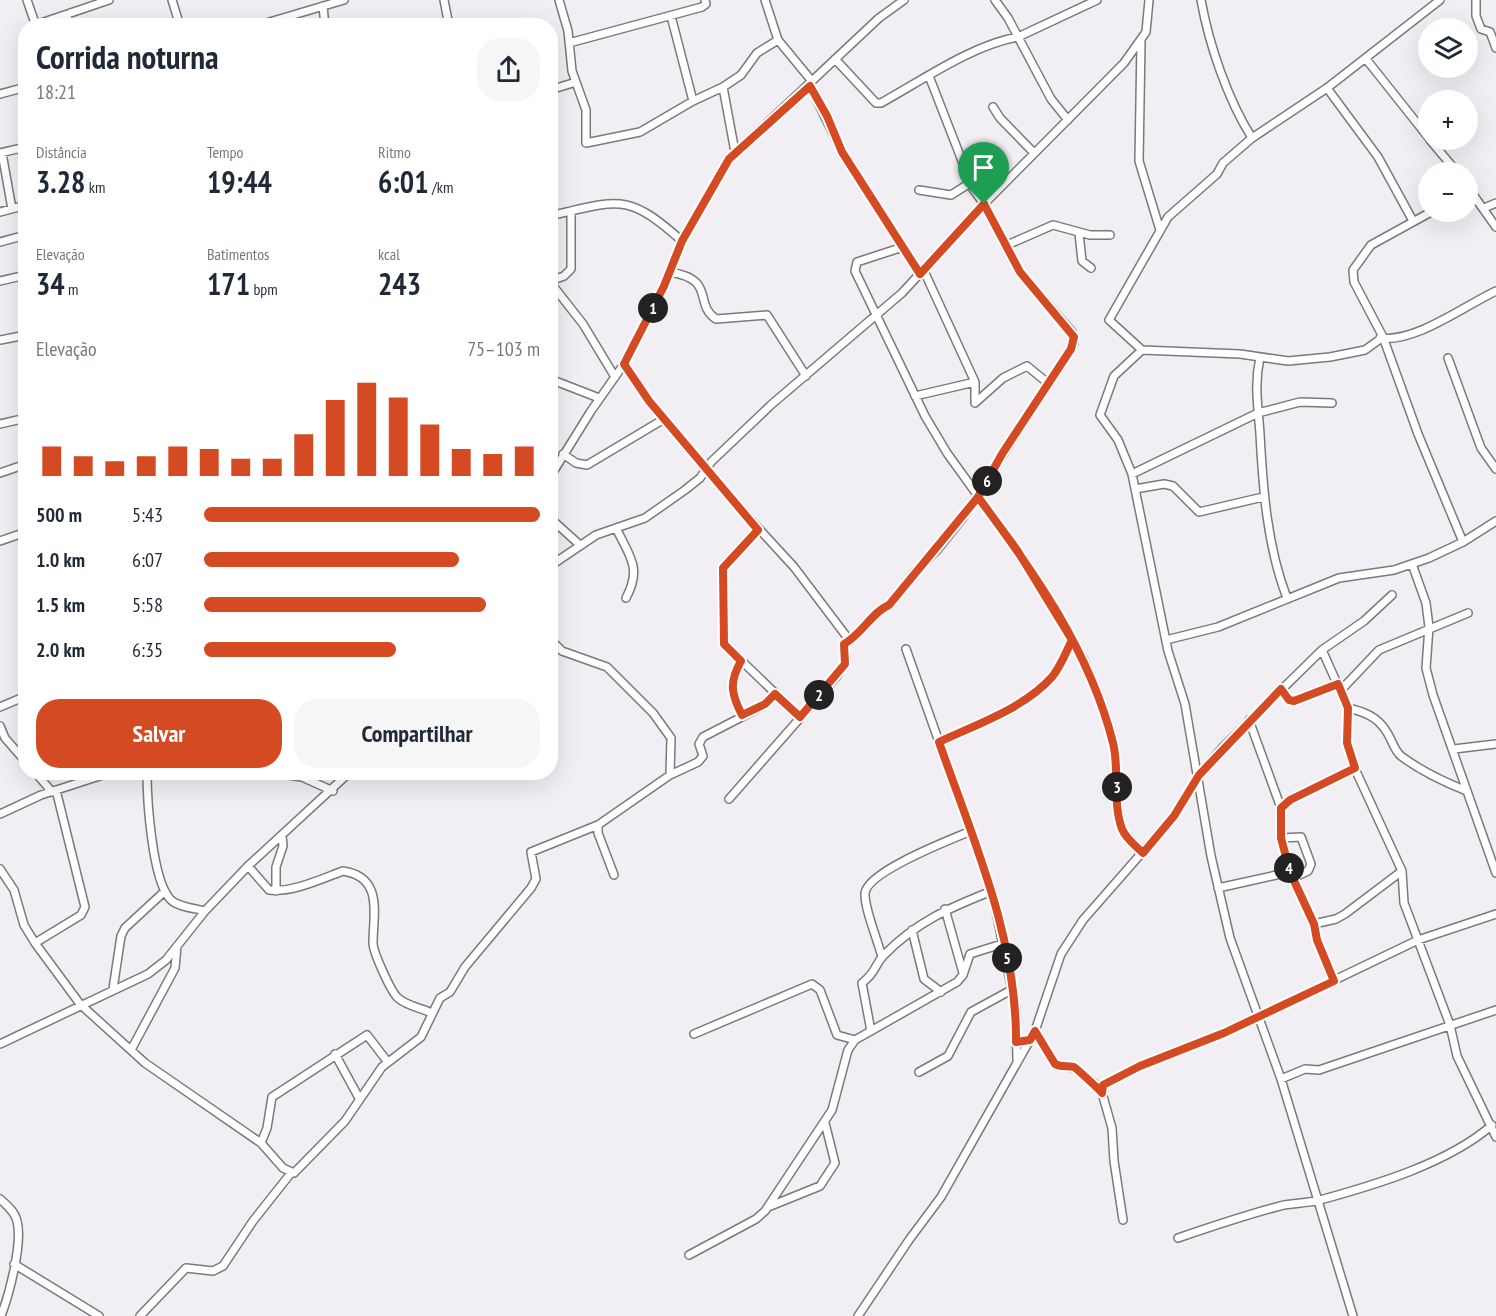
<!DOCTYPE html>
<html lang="pt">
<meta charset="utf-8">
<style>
:root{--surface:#fff;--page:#f6f6f7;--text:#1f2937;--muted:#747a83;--accent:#d34a23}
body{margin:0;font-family:"PT Sans Narrow",sans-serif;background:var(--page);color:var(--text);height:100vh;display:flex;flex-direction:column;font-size:22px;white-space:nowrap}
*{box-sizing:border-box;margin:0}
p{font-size:20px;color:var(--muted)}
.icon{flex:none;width:33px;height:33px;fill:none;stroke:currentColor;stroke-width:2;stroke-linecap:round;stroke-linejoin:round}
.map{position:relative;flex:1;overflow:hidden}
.sheet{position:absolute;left:18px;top:18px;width:540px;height:762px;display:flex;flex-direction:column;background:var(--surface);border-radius:24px;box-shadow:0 6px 24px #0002}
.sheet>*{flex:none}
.fabs{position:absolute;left:1418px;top:18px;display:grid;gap:12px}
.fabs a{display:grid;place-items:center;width:60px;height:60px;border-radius:50%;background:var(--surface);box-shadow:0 6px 24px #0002;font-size:30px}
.pin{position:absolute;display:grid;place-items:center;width:51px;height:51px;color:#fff;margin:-62px -26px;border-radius:50% 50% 50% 0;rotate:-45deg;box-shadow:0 0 6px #0007}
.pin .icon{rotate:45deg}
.km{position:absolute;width:30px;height:30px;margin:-15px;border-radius:50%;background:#222;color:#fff;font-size:16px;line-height:30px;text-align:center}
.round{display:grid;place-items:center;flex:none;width:63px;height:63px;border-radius:24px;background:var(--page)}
.head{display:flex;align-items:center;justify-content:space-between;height:102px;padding:0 18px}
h1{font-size:33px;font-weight:700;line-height:45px}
.stats{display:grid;grid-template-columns:repeat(3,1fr);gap:9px;height:102px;padding:6px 18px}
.stats div{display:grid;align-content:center}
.stats b{font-size:30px;font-weight:700}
.stats small{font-size:16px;font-weight:400}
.stats p{font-size:16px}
.chart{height:168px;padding:12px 18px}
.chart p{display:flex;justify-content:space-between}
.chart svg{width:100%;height:108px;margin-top:6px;stroke:var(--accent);stroke-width:6}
.action{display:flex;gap:12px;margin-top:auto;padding:12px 18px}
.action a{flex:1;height:69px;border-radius:24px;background:var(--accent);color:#fff;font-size:24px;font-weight:700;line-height:69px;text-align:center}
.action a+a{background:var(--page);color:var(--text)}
ul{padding:0 18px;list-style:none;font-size:20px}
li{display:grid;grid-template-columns:96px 72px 1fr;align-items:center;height:45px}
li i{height:15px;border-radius:8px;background:var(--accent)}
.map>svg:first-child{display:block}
</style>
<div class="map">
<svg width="1496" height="1316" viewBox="0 0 1496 1316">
<rect width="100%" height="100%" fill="#f2eff4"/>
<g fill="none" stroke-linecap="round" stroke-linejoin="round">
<defs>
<path id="minor" d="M 27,0 L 36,26
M 172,0 L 180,26
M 444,0 L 449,26
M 559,0 L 568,31 L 572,71 L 586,110 L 586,143 L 640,132 L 693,101 L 723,87
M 765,0 L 778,40 L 811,80
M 995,0 L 1008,18 L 1051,99 L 1068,120
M 1201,0 C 1209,45 1228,100 1252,138
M 1476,0 L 1476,16 L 1481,29 L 1490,32 L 1496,48
M 323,6 L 325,26
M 671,16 L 693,101
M 35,25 L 109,0
M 61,26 L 70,13
M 256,26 L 344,0
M 1141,42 L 1139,161 L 1160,230
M 569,43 L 702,7 L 706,4 L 705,0
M 835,59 L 876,103 L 881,103 C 921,81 972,45 1018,37 L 1097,0
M 1366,59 L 1428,137
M 810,86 L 842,152 L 920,274
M 1327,88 L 1378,157 L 1413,221
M 550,90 L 576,82
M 0,94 L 26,87
M 993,107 L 1000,118 L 1034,153
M 1430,140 L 1457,172
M 735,152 L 723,87 L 741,75 L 757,53 L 778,40
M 0,153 L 26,147
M 2,153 L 12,209
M 1467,186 L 1496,227
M 919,190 L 951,195 L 970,183
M 1484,208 L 1496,203
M 0,212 L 26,205
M 1431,212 L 1371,245 L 1353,270 L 1354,282 L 1383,337 L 1418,434 L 1463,542
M 550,216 C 619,200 627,192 682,241
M 1079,233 L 1082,261 L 1091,268
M 0,242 L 26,235
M 1007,245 L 1053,225 L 1090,235 L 1110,235
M 903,247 L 857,262 L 855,271 L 925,416 L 947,453 L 1017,550 L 1083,658 L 1099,696 L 1115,751 L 1117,803 L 1122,830 L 1143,853
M 924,271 L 975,382 L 975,403 L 1003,378 L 1027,366 L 1049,384
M 669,272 C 717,279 693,304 716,319 L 767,315 L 806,376
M 0,281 L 26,275
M 550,281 L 564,276 L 571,269 L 571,211
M 550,282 L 583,324 L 615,377
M 1383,337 L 1365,350 L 1330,357 L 1288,361 L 1240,354 L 1142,350 L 1109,320 L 1168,217 L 1217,174 L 1223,163 L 1252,138 L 1327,88 L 1440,0
M 1380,338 C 1415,343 1464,306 1496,291
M 0,340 L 26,335
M 1142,350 L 1114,376 L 1100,415 L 1118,440 L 1132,474 L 1168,651 L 1185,704 L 1211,856 L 1230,938 L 1281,1079 L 1353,1316
M 1260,357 C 1254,386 1258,405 1260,434 C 1263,489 1267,546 1287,598
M 1448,358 L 1481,448 L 1496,469
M 624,364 L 649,401 L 738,506 L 794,567 L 850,641
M 550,379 L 599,398
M 915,396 L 975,382
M 0,424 L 26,418
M 563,454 L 576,463 L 587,465 L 664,419
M 0,473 L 26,464
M 1132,474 L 1258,413 L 1300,402 L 1332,403
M 550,477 L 591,411 L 624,364 L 664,286 L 682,241 L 729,159 L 879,18 L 904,0
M 1135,489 L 1164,484 L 1173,486 L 1199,512 L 1263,497
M 550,518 L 580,545
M 616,528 C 630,557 642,568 626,598
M 758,529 L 723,568 L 724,644 L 800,717
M 0,541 L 26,532
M 1412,564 L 1426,603 L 1429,627 L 1426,668 L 1433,695 L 1496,873
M 550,566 L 596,535 L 645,518 L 685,490 L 700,478 L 711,462 L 772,404 L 902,293 L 984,204 L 1124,63 L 1146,32 L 1149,0
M 550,618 L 552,641 L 562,651 L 607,667 L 653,713 L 671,738 L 670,775
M 1166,640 L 1218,627 L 1339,578 L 1394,570 L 1429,558 L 1463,542 L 1496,521
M 906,649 L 992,891 L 1016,1010 L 1017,1060
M 1322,650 L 1348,708 L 1347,743 L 1355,769 L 1402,871 L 1404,903 L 1450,1025 L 1457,1056 L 1496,1137
M 741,661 C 729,682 731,694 742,715
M 1281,689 L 1289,700 L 1294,701 L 1337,684
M 1340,691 L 1379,650 L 1468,613
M 0,707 L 26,696
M 1348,708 C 1370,713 1382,720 1391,740 C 1394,746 1396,752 1401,756 C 1421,771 1444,782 1467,791
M 1249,720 L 1281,808 L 1281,838 L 1290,872 L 1314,924 L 1317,940 L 1333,981
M 0,726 L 5,738 L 26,762
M 939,743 C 977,724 1023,709 1052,677 C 1061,666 1066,652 1072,640
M 1454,749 L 1496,744
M 35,772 L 52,792
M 147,772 C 147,800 152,879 170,899 C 177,907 194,908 205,911
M 268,772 L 302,777 L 333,791
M 729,799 L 837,676 L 846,662 L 844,644 L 857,635 L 882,608 L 889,606 L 914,573 L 938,549 L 962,519 L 1074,343 L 1072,332 L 1020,272 L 984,204 L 973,189 L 929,76
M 1281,808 L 1290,799 L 1355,769
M 0,814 L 41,795 L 112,772
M 1281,838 L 1301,837 L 1311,864 L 1308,871 L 1293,878
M 248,866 L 269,890 C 292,893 321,879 343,871 C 384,877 373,915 373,943 C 373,952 391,992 398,998 C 407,1006 421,1008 432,1013
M 0,869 L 14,890 L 24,925 L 35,943 L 80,1004 L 145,1063 L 261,1143 L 283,1168 L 294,1173 L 345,1121 L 382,1067 L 421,1037 L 440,998 L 450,992 L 465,967 L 531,888 L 536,879 L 531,852 L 598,825
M 614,875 L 598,833 L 598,825 L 670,775 L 698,762 L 703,756 L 699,744 L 703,737 L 761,707 L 775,694
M 1218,888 L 1290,872
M 276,891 L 276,867 L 283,846 L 282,835
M 945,909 L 963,973
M 1314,924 L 1336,919 L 1345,914 L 1402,871
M 912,930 L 924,979 L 941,992
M 35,943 L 81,915 L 85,907 L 56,790
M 882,957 C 878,941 864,908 865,893 C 868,871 950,840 971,831
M 113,989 L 121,936 L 125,928 L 165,891
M 871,1031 L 862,983 C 877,972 874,965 884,955 C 916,922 951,907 992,891
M 1035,1031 L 1057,1066 L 1075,1068 C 1083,1077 1097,1082 1101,1092
M 694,1034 L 812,984 L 820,990 L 837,1035 L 855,1040
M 0,1044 L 148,974 L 166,960 L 205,911 L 248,866 L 350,772
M 131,1050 L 175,968 L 177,946
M 335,1054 L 359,1098
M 919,1072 L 948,1056 L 971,1012 L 1013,989
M 1281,1079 L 1305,1069 L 1319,1070 L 1496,1010
M 261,1143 L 267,1128 L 272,1097 L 367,1035 L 387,1061
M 0,1199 C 7,1205 15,1212 17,1221 C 23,1243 9,1295 1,1316
M 768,1207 L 820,1186 L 835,1163 L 825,1123
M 1123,1220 L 1114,1161 L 1112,1128 L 1102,1093 L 1103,1085 L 1140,1066 L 1224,1033 L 1418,940 L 1496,914
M 1178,1238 C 1213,1226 1248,1214 1284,1205 C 1295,1203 1308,1203 1320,1200 C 1375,1185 1449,1163 1492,1125
M 689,1255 L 756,1219 L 765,1211 L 832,1110 L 848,1050 L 855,1040 L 957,982 L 963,975 L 970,954 L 1005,943
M 14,1264 L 99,1316
M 140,1316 L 186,1268 L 213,1271 L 223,1266 L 253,1221 L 291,1173
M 858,1316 L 909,1240 L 941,1197 L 1035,1031 L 1061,954 L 1083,920 L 1174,816 L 1199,775 L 1223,747 L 1322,650 L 1364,621 L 1392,595"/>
</defs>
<use href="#minor" stroke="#7b797d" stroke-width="10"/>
<use href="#minor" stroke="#fff" stroke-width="7"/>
</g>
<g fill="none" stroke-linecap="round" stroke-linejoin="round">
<defs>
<path id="route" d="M 984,204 L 920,274 L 842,152 L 827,116 L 810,86 L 729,159 L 682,241 L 664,286 L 624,364 L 649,401 L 758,530 L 723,568 L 724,644 L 741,661 C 729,682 731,694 742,715 L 765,704 L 775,694 L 800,717 L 845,664 L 844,644 C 862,634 872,612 889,605 L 978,497 C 1034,572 1090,651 1113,743 C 1120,771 1112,802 1122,829 C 1126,839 1136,846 1143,853 L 1174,816 L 1199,775 L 1281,689 L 1289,700 L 1294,701 L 1338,684 L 1348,708 L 1347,743 L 1355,768 L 1290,800 L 1281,808 L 1281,838 L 1290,872 L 1314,924 L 1317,940 L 1334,981 L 1224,1033 L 1140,1066 L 1103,1085 L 1102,1093 C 1100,1090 1077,1069 1074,1067 C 1067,1065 1062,1068 1055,1064 L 1035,1031 L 1030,1040 L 1016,1042 C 1017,937 973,840 939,742 C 977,724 1023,709 1052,677 C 1061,666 1066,652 1072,640 L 1017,550 L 978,497 L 1002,454 L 1071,349 L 1074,337 L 1020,272 L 984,204"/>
</defs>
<use href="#route" stroke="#fff" stroke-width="12"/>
<use href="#route" stroke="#d34a23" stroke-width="8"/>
</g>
</svg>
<div class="fabs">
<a><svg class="icon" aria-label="layers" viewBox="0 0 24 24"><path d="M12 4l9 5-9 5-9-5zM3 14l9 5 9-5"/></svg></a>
<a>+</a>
<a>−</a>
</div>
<div class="pin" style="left:984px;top:204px;background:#1e9e55"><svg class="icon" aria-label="arrive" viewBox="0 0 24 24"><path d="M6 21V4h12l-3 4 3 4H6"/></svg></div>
<b class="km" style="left:653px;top:308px">1</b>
<b class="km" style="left:819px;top:695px">2</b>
<b class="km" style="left:1117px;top:787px">3</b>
<b class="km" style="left:1289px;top:868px">4</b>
<b class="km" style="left:1007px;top:958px">5</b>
<b class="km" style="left:987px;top:481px">6</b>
<section class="sheet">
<div class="head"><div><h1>Corrida noturna</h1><p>18:21</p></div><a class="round"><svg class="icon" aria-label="share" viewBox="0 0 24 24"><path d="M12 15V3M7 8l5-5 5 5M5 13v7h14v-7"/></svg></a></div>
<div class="stats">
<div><p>Distância</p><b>3.28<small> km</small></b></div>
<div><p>Tempo</p><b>19:44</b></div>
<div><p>Ritmo</p><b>6:01<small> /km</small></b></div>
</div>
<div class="stats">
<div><p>Elevação</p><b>34<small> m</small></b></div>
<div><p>Batimentos</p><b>171<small> bpm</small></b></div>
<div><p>kcal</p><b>243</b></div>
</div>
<div class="chart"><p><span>Elevação</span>75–103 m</p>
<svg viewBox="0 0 160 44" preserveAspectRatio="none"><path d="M5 44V32M15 44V36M25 44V38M35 44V36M45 44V32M55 44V33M65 44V37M75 44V37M85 44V27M95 44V13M105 44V6M115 44V12M125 44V23M135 44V33M145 44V35M155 44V32"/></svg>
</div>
<ul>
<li><b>500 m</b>5:43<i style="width:100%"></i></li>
<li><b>1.0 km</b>6:07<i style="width:76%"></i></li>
<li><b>1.5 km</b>5:58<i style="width:84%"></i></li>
<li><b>2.0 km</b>6:35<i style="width:57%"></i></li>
</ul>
<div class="action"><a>Salvar</a><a>Compartilhar</a></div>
</section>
</div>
